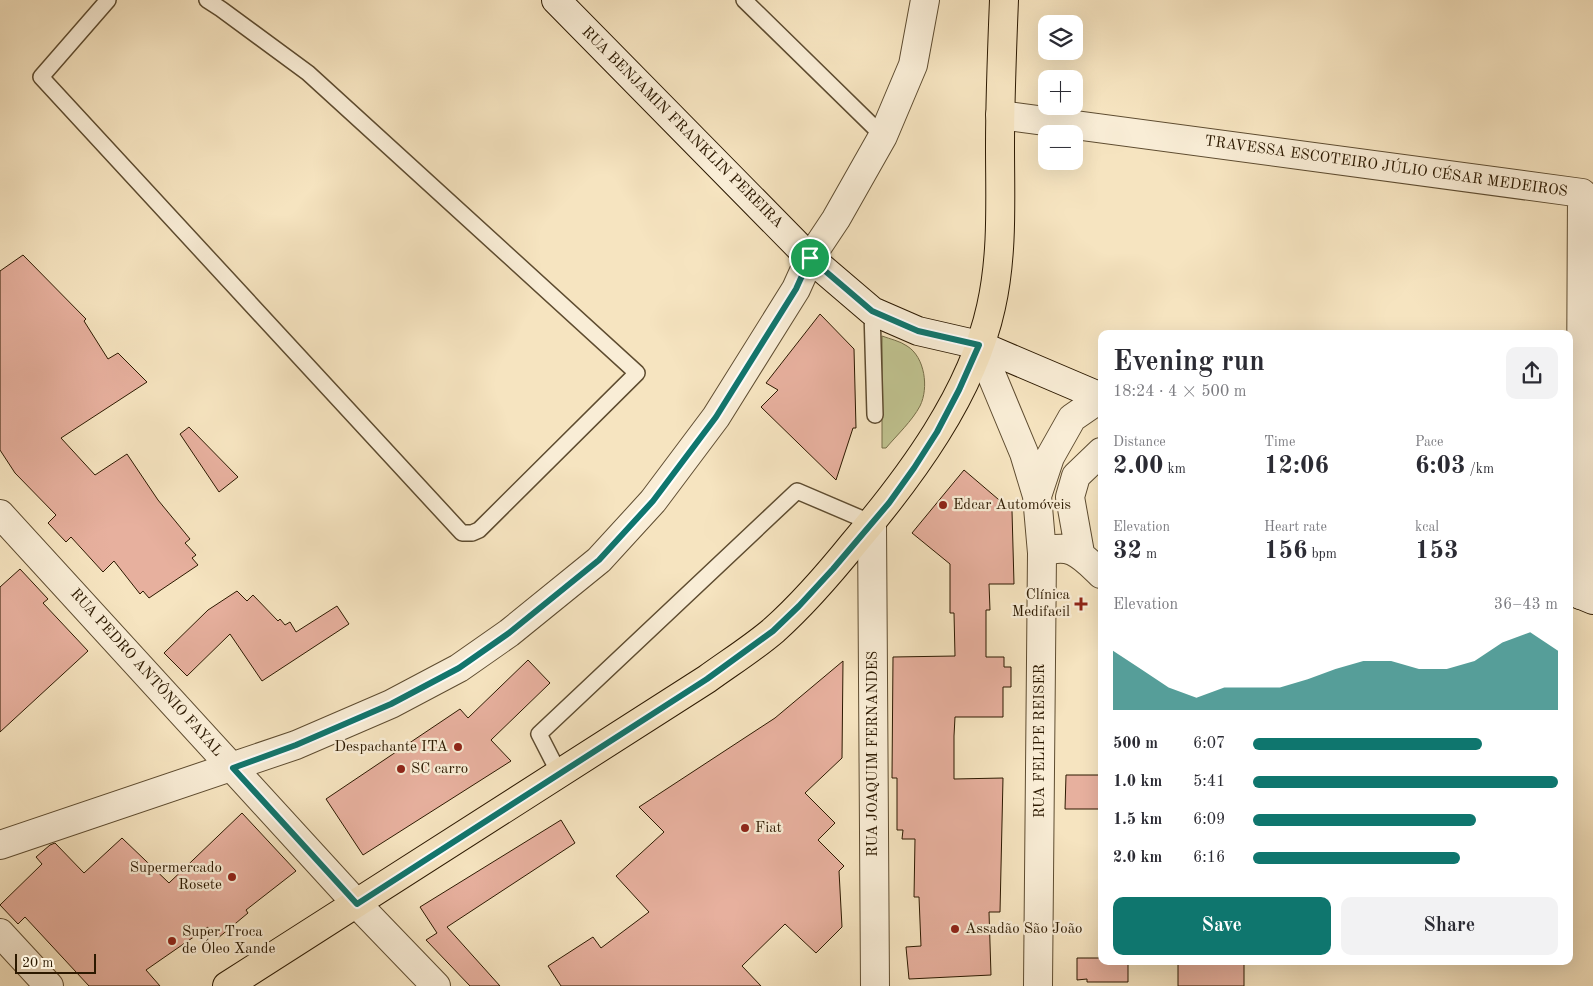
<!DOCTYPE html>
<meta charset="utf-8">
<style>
:root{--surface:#fff;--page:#f2f2f3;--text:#2b2b33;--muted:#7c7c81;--accent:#0f766e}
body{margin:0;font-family:"Old Standard TT",serif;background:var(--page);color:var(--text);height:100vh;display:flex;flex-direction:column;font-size:19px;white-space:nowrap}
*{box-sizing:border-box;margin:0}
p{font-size:16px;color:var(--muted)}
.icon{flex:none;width:28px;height:28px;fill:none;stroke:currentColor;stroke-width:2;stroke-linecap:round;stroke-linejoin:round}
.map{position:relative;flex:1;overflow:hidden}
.details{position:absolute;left:1098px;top:330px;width:475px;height:635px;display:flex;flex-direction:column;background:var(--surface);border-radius:10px;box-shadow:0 5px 20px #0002}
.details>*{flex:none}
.fabs{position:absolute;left:1038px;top:15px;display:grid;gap:10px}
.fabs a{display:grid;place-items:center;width:45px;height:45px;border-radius:10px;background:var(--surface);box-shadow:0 5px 20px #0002;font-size:25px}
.scale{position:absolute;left:15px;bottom:12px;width:81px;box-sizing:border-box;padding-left:5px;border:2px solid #2c1900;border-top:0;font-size:14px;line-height:18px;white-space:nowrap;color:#2c1900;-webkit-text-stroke:4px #f9edd6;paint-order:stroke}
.pin{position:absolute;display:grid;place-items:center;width:42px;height:42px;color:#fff;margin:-21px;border:2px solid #fff;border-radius:50%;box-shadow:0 1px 5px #0007}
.round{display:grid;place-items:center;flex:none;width:52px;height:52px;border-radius:10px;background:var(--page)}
.overview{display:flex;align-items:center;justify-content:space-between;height:85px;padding:0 15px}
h1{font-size:28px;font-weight:700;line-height:38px}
.figures{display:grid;grid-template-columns:repeat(3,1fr);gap:8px;height:85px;padding:5px 15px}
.figures div{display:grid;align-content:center}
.figures b{font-size:25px;font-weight:700}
.figures small{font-size:14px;font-weight:400}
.figures p{font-size:14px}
.chart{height:140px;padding:10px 15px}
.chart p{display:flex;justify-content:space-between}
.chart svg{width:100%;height:90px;margin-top:5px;fill:var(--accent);opacity:.7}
.button{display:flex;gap:10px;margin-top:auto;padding:10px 15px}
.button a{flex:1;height:58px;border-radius:10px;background:var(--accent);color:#fff;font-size:20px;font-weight:700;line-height:58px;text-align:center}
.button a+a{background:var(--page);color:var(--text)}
ul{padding:0 15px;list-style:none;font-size:16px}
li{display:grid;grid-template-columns:80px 60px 1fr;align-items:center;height:38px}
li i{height:12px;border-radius:6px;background:var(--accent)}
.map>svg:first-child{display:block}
</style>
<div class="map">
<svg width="1593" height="986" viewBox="0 0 1593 986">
<rect width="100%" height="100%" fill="#f6e4c0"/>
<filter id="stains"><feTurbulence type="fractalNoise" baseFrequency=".004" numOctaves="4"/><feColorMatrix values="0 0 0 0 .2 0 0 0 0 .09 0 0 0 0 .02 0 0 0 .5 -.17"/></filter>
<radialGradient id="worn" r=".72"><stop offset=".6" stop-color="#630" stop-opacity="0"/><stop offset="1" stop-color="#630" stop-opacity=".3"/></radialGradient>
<path fill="#c0c390" stroke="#766e48" d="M 882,336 C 890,339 900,341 907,346 C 925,357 929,388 920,406 C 912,421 897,435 886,448 L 882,448 Z"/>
<path fill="#e7b09e" stroke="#2c1900" d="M 23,255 L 86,319 L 84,321 L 108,359 L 118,353 L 147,382 L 61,438 L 95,475 L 127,454 L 158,500 L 190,539 L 185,543 L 196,555 L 192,558 L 198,565 L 149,598 L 143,591 L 140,594 L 114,561 L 103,572 L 71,537 L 66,542 L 48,523 L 56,515 L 15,473 L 0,450 L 0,271 Z
M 820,314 L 854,349 L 856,428 L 853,428 L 836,480 L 761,407 L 778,390 L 766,383 Z
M 189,427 L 238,477 L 219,492 L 180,434 Z
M 964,470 L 1012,511 L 1014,584 L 989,584 L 990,610 L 986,610 L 986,657 L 1004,657 L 1004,667 L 1011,667 L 1011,687 L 1003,687 L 1003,717 L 955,717 L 954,736 L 954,779 L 1003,778 L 1000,912 L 989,912 L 991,975 L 909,979 L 906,947 L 921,946 L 919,897 L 914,897 L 915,839 L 902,839 L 903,830 L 897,830 L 897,778 L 892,778 L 893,657 L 955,656 L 954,613 L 950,613 L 950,564 L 912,533 Z
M 20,569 L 48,599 L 43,603 L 88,651 L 0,732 L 0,587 Z
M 237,591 L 247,601 L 253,595 L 278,621 L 280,619 L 285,625 L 290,622 L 296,632 L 337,606 L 349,624 L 262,681 L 230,634 L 187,676 L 164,653 L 208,610 Z
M 528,660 L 550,683 L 491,740 L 511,761 L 363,855 L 326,799 L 460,709 L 468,718 Z
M 843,661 L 842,758 L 805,793 L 835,823 L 818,840 L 844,866 L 839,871 L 842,927 L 816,953 L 785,924 L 742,966 L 761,986 L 561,986 L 548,966 L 593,937 L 601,948 L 649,912 L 616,876 L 664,832 L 639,807 L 775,718 Z
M 1066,775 L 1101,775 L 1101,809 L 1065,809 Z
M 242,813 L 296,871 L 246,910 L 248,913 L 218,938 L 208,927 L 146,970 L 160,986 L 89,986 L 25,917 L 18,924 L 0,905 L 42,864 L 36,857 L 50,845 L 55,843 L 84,873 L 122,838 L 169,883 Z
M 561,820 L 575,843 L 447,927 L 500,986 L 470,986 L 426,940 L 437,933 L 420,907 Z
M 1077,958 L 1101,958 L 1101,961 L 1128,961 L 1128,982 L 1087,982 L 1087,979 L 1077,980 Z
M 1178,961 L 1244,961 L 1244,986 L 1178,986 Z"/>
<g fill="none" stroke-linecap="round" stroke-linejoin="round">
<defs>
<path id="service" d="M 108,0 L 41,77 L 462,533 L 472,533 L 479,530 L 637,373 L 308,73 L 221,9 L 207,0
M 744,0 L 883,136
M 872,311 L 875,415
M 559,773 L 539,734 L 797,491 L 872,523"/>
<path id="minor" d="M 1000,115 L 1582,193 L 1580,595
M 0,514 L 357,904 L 436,986
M 872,523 L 875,986
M 1042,553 C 1070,541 1082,556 1101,574
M 1080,553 L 1070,497 L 1076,476 L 1101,452
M 0,845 L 296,745 L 391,704 L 459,668 L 509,633 L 599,560 L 653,501 L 716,417 L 796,289 L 810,258 L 836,219 L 883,136 L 913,65 L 925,0
M 0,933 L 49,986"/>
<path id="tertiary" d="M 979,345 L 1024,453 L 1037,496 L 1042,553 L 1038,986
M 1037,496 L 1050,457 L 1072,418 L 1101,398"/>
<path id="secondary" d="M 556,0 L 810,258 L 872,311 L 918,331 L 979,345 L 1101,397
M 1569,590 L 1593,600"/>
<path id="primary" d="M 227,986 L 707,679 C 729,663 753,648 774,630 C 803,604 829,574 854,543 C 910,477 972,394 991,307 C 1003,254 1000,199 1000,146 C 1000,97 1002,49 1004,0"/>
</defs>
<use href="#service" stroke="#5e4c30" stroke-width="18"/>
<use href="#minor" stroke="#5e4c30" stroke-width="30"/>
<use href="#tertiary" stroke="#5e4c30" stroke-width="30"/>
<use href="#secondary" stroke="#2c1900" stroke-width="30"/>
<use href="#primary" stroke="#2c1900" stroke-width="30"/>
<use href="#service" stroke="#f9edd6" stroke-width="15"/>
<use href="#minor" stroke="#f9edd6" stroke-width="28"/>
<use href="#tertiary" stroke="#f9edd6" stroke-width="28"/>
<use href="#secondary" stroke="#f9edd6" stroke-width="28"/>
<use href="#primary" stroke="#f6e4c0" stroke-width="28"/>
</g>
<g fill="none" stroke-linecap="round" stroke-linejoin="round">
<defs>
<path id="route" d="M 810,258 L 872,311 L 918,331 L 979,345 L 959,390 L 937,432 L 914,468 L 889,503 L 833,569 L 799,606 L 773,631 L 707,679 L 357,904 L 233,768 L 296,745 L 391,704 L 459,668 L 509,633 L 599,560 L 653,501 L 716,417 L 796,289 Z"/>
</defs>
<use href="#route" stroke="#fff" stroke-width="10"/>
<use href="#route" stroke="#0f766e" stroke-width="6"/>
</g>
<g fill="#8f2418" stroke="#f9edd6" stroke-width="2">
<circle cx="943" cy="505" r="5"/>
<path d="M1078.5 596.5h5v5h5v5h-5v5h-5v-5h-5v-5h5z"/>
<circle cx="458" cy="747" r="5"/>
<circle cx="401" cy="769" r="5"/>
<circle cx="745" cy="828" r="5"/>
<circle cx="232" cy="877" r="5"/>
<circle cx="955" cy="929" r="5"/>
<circle cx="172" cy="941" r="5"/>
</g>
<g text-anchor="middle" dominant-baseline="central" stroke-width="4.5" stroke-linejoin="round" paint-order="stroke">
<g font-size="15" fill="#2c1900" stroke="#f9edd6">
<text transform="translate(682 128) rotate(45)">RUA BENJAMIN FRANKLIN PEREIRA</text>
<text transform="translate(1386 167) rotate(8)">TRAVESSA ESCOTEIRO JÚLIO CÉSAR MEDEIROS</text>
<text transform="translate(146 673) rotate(48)">RUA PEDRO ANTÔNIO FAYAL</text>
<text transform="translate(1040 741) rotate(-90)">RUA FELIPE REISER</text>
<text transform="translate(873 754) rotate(-90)">RUA JOAQUIM FERNANDES</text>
</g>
<g font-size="15" fill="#2c1900" stroke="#f9edd6" text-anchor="start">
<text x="953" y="505">Edcar Automóveis</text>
<text x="1070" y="595" text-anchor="end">Clínica<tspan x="1070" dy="17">Medifacil</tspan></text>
<text x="448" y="747" text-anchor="end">Despachante ITA</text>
<text x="411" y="769">SC carro</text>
<text x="755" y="828">Fiat</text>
<text x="222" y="868" text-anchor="end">Supermercado<tspan x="222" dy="17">Rosete</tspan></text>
<text x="965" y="929">Assadão São João</text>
<text x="182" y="932">Super Troca<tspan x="182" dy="17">de Óleo Xande</tspan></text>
</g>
</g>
<rect width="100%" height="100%" filter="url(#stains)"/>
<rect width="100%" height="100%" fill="url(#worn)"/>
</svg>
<div class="fabs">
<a><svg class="icon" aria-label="layers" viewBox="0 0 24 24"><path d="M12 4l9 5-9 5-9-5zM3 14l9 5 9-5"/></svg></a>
<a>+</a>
<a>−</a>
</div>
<div class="scale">20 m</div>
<div class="pin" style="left:810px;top:258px;background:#1e9e55"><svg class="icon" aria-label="arrive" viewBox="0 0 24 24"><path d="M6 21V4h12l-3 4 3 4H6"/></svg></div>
<section class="details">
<div class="overview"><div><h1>Evening run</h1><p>18:24 · 4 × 500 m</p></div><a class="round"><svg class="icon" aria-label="share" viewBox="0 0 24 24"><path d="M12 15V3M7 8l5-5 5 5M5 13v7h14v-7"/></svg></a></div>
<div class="figures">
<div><p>Distance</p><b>2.00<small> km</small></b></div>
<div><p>Time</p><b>12:06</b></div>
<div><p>Pace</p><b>6:03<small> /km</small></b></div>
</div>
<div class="figures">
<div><p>Elevation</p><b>32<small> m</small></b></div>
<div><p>Heart rate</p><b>156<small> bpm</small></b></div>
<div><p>kcal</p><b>153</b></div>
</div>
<div class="chart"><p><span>Elevation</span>36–43 m</p>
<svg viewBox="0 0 160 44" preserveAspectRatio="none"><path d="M0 44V15L10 24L20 33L30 38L40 33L50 33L60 33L70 29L80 24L90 20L100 20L110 24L120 24L130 20L140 11L150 6L160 15V44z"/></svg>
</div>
<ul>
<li><b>500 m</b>6:07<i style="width:75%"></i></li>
<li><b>1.0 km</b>5:41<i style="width:100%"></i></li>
<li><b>1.5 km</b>6:09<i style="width:73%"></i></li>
<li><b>2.0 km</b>6:16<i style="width:68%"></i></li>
</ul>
<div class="button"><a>Save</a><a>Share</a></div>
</section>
</div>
